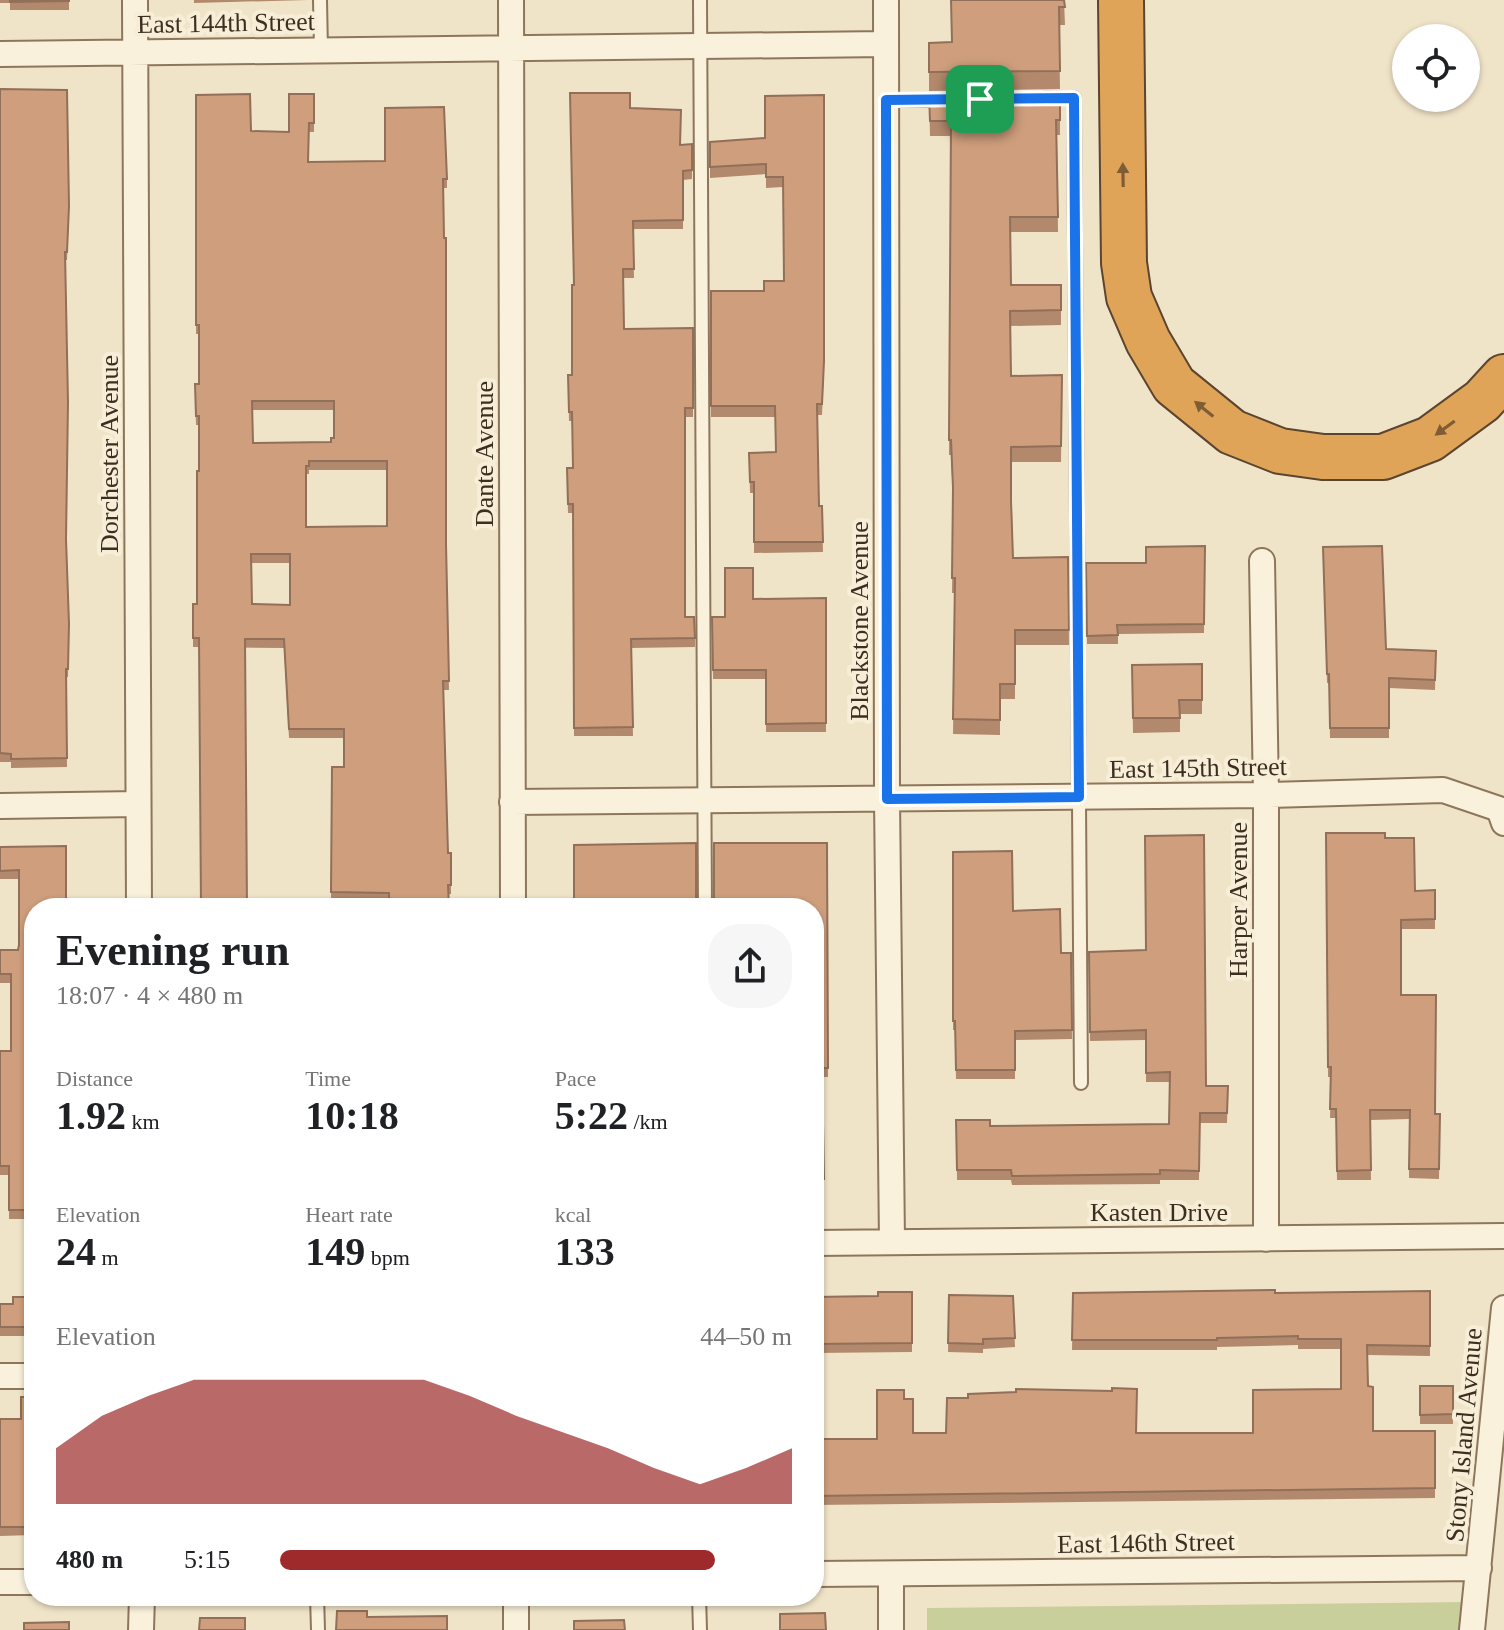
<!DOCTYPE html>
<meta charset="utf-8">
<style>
:root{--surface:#fff;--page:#f6f6f6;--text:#202124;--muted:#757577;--accent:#9e2a2b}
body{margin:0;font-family:"Times New Roman",serif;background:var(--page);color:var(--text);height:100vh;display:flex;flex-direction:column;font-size:30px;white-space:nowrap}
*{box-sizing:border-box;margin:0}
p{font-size:26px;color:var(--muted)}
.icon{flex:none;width:44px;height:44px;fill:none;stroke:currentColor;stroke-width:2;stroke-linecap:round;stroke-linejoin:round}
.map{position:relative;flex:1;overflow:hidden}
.sheet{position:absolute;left:24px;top:898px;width:800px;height:708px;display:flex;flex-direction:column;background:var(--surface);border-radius:32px;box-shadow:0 2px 6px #0004}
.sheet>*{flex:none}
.tools{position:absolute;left:1392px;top:24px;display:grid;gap:16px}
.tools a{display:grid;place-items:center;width:88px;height:88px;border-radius:50%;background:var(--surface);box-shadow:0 2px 6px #0004;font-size:40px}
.pin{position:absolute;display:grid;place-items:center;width:68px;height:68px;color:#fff;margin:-34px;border-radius:16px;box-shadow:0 4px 12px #0006}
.round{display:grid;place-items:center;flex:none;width:84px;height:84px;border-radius:32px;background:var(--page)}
.head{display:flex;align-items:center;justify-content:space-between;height:136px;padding:0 32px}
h1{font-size:44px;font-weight:600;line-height:60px}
.stats{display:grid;grid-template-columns:repeat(3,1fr);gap:12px;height:136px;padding:8px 32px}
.stats div{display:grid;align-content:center}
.stats b{font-size:40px;font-weight:600}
.stats small{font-size:22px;font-weight:400}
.stats p{font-size:22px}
.chart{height:224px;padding:16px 32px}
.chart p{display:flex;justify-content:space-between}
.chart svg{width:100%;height:144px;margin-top:8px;fill:var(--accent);opacity:.7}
ul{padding:0 32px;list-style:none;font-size:26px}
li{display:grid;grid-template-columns:128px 96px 1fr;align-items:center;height:60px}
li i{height:20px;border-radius:10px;background:var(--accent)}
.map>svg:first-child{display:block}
</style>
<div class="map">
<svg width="1504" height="1630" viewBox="0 0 1504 1630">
<rect width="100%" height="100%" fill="#f0e4c8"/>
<path fill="#c9cf9b" d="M 1468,1602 L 1464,1630 L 927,1630 L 927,1608 Z"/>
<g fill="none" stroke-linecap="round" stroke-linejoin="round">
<defs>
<path id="lane" d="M 320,0 L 321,50
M 700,0 L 705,908
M 1046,98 L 1074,98 L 1081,1083
M 886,100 L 944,100
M 317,1596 L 318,1630
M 699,1596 L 700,1630"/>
<path id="street" d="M 135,0 L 139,908
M 511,0 L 513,908
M 886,0 L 887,799 L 892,1242
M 0,54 L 885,44
M 1262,561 L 1266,795 L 1266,1239
M 512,802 L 1266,795 L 1443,790 L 1499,809 L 1504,823
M 0,806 L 138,804
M 814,1243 L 1504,1236
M 0,1376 L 34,1376
M 814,1574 L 1479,1568
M 891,1574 L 891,1630
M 0,1582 L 34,1582
M 516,1596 L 516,1630
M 141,1630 L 142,1596
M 1472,1630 L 1504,1308"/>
<path id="highway" d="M 1121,0 L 1124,263 L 1129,297 L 1148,341 L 1174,385 L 1232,432 L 1280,451 L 1323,457 L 1383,457 L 1430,439 L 1482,401 L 1504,377"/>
</defs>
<use href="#lane" stroke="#8d765c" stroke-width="16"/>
<use href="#street" stroke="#8d765c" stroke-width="28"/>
<use href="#highway" stroke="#5b4430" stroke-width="48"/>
<use href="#lane" stroke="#faf1dc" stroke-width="12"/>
<use href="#street" stroke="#faf1dc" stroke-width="24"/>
<use href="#highway" stroke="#e0a458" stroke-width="44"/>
</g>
<path fill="#b2896c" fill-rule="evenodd" d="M 0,0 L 69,0 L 69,10 L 10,10 L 10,3 L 0,3 Z
M 194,0 L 308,0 L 194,3 Z
M 1064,0 L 1065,25 L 1059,25 L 1060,89 L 929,91 L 929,43 L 952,42 Z
M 0,89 L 69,215 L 67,260 L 65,260 L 66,541 L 69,632 L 68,677 L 66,677 L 67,767 L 11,768 L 11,762 L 0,762 Z
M 1060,92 L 1060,135 L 1057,135 L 1058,232 L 1010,232 L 1011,285 L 1061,285 L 1061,325 L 1010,326 L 1011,376 L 1062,375 L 1061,462 L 1011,462 L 1013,558 L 1068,557 L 1069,645 L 1015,645 L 1015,699 L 1000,699 L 1000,735 L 953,734 L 955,593 L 952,593 L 953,500 L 951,455 L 949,455 L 951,136 L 930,136 L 929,94 Z
M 314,94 L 314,132 L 309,132 L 308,162 L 447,179 L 447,188 L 443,188 L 446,544 L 449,690 L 443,690 L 448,853 L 451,853 L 451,894 L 389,902 L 331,901 L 332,767 L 344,767 L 344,738 L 289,738 L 284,648 L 193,647 L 193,604 L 197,604 L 199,471 L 199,425 L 196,425 L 195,393 L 199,384 L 199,334 L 196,334 L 196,95 L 251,131 L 289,132 ZM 253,410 L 334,410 L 334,438 L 331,442 L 253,443 ZM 309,470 L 387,470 L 387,526 L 306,527 L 306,474 L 309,474 ZM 251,563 L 290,563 L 290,605 L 252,604 Z
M 765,96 L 824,371 L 822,415 L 817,415 L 819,506 L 822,506 L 823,552 L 754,553 L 754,493 L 750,493 L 749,453 L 776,452 L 775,417 L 711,417 L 711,291 L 764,291 L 784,281 L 783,187 L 766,188 L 766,174 L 710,178 L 710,142 L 765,138 Z
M 630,108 L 680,145 L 692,144 L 692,179 L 683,180 L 683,229 L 633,229 L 634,278 L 623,278 L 624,329 L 693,328 L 693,417 L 685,417 L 685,617 L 695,638 L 695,647 L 631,648 L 633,736 L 574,736 L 573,513 L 568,513 L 567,477 L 573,468 L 572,421 L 569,421 L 568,375 L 572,375 L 574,285 Z
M 1205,546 L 1204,633 L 1118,634 L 1118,644 L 1087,644 L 1086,563 L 1146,563 Z
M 1323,547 L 1386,649 L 1436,651 L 1435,690 L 1389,688 L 1389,738 L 1330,738 L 1329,683 L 1327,683 Z
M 826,598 L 826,732 L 766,732 L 766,679 L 713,679 L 712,617 L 725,617 L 753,599 Z
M 1202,664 L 1202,714 L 1180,714 L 1180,732 L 1133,733 L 1132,665 Z
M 1326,833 L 1385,838 L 1415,891 L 1435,890 L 1435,929 L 1401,929 L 1401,995 L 1435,1114 L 1440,1114 L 1439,1179 L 1409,1178 L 1409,1119 L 1370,1120 L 1371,1180 L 1337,1180 L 1336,1118 L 1330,1118 L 1331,1077 L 1328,1077 Z
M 827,843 L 828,1077 L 822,1077 L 824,1188 L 814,1188 L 814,908 L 574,908 L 696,900 L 700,906 L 706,908 Z
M 66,846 L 34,908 L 34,1336 L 0,1336 L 0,1304 L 13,1304 L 27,1297 L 26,1219 L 9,1219 L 9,1175 L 0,1175 L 0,1051 L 11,1051 L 11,983 L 0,983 L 0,950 L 18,950 L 19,945 L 19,879 L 0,879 L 0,847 Z
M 953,852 L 1013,911 L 1061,953 L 1071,953 L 1072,1039 L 1015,1040 L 1015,1079 L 956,1079 L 955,1030 L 953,1030 Z
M 1089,952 L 1206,1086 L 1228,1086 L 1227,1123 L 1200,1123 L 1199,1180 L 1160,1180 L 1160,1184 L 1012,1185 L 1011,1180 L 957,1180 L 956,1120 L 990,1126 L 1169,1124 L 1170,1082 L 1146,1082 L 1146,1040 L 1090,1041 Z
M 1430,1291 L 1430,1356 L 1368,1355 L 1368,1386 L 1373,1431 L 1435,1431 L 1435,1498 L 814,1505 L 814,1439 L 877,1439 L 904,1399 L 913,1433 L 1253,1433 L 1341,1389 L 1341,1349 L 1298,1349 L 1298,1345 L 1217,1347 L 1217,1350 L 1072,1350 L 1073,1293 L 1275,1293 Z
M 912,1292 L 912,1352 L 814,1353 L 814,1297 L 878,1296 Z
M 949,1295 L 1013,1296 L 1015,1347 L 983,1349 L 983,1353 L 948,1352 Z
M 1420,1386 L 1453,1386 L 1453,1424 L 1420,1424 Z
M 34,1397 L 34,1535 L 0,1536 L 0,1419 L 21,1419 Z"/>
<path fill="#cf9f7d" stroke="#916f58" stroke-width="2" fill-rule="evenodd" d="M 10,0 L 69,0 L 69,1 L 10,2 Z
M 951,0 L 1064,0 L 1065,7 L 1059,7 L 1060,71 L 929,72 L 929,43 L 952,42 Z
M 0,89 L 67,90 L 69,206 L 67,252 L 65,252 L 68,402 L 66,539 L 69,624 L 68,669 L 66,669 L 67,758 L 11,759 L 11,754 L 0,753 Z
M 1060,92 L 1060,120 L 1056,120 L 1058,217 L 1010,217 L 1011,285 L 1061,285 L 1061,310 L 1010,311 L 1011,376 L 1062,375 L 1061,446 L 1011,447 L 1011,501 L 1013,558 L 1068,557 L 1069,630 L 1015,630 L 1015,684 L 1000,684 L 1000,720 L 953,719 L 955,578 L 952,578 L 953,488 L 951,440 L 949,440 L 951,121 L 930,121 L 929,94 Z
M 570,93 L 630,93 L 630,108 L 681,110 L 680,145 L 692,144 L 692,170 L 683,171 L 683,220 L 633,221 L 634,269 L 623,269 L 624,329 L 693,328 L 693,408 L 685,408 L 685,617 L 694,617 L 695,638 L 631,639 L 633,727 L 574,728 L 573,504 L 568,504 L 567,468 L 573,468 L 572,412 L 569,412 L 568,375 L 572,375 L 572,285 L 574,285 Z
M 250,94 L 251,131 L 289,132 L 289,94 L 314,94 L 314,123 L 309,123 L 308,162 L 385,161 L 385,108 L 444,107 L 447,179 L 443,179 L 444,238 L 446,238 L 446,544 L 449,681 L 443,681 L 448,853 L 451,853 L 451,885 L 448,885 L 449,908 L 389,908 L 389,893 L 331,892 L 332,767 L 344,767 L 344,729 L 289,729 L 284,639 L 245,639 L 247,908 L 201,908 L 199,638 L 193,638 L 193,604 L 197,604 L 197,471 L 199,471 L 199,416 L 196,416 L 195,384 L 199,384 L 199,325 L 196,325 L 196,95 ZM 252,401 L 334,401 L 334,438 L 331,438 L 331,442 L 253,443 ZM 309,461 L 387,461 L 387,526 L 306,527 L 306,466 L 309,466 ZM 251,554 L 290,554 L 290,605 L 252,604 Z
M 824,95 L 824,361 L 822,404 L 817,404 L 819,506 L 822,506 L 823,542 L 754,542 L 754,482 L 750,482 L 749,453 L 776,452 L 775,406 L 711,406 L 711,291 L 764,291 L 764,281 L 784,281 L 783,177 L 766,177 L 766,164 L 710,167 L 710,142 L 765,138 L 765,96 Z
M 1205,546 L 1204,624 L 1117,625 L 1118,635 L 1087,636 L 1086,563 L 1146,563 L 1146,547 Z
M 1382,546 L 1386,649 L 1436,651 L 1435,680 L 1389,678 L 1389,728 L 1330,728 L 1329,674 L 1327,674 L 1323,547 Z
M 725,568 L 753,568 L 753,599 L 826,598 L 826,723 L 766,724 L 766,670 L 713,670 L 712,617 L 725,617 Z
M 1202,664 L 1202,700 L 1179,700 L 1180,718 L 1133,718 L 1132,665 Z
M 1326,833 L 1385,833 L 1385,838 L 1414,838 L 1415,891 L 1435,890 L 1435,919 L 1401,920 L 1401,995 L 1436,995 L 1435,1114 L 1440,1114 L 1439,1169 L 1409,1169 L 1410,1110 L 1370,1110 L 1371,1170 L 1337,1171 L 1336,1109 L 1330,1109 L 1331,1067 L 1328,1067 Z
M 1204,835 L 1206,1086 L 1228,1086 L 1227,1113 L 1200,1113 L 1199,1171 L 1160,1170 L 1160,1174 L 1012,1176 L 1011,1170 L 957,1170 L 956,1120 L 990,1120 L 990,1126 L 1169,1124 L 1170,1072 L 1146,1073 L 1146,1030 L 1090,1032 L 1089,952 L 1146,950 L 1145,836 Z
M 696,843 L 696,900 L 700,906 L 706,908 L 712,904 L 714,899 L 714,843 L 827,843 L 828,1068 L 822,1068 L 824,1179 L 814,1179 L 814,908 L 574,908 L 574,845 Z
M 66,846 L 66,908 L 34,908 L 34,1327 L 0,1327 L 0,1304 L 13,1304 L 13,1297 L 27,1297 L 26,1210 L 9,1210 L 9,1166 L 0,1166 L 0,1051 L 11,1051 L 11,974 L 0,974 L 0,950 L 18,950 L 19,945 L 19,870 L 0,871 L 0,847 Z
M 1012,851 L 1013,911 L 1060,909 L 1061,953 L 1071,953 L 1072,1030 L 1015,1031 L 1015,1070 L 956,1070 L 955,1021 L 953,1021 L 953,852 Z
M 1275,1290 L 1275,1293 L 1430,1291 L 1430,1346 L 1367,1345 L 1368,1386 L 1373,1387 L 1373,1431 L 1435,1431 L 1435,1488 L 814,1496 L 814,1439 L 877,1439 L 877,1390 L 904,1390 L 904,1399 L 913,1399 L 913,1433 L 946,1433 L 947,1398 L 968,1398 L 968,1394 L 1016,1392 L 1016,1389 L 1112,1391 L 1112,1388 L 1137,1389 L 1136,1433 L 1253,1433 L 1253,1390 L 1341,1389 L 1341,1339 L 1298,1339 L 1298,1336 L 1217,1338 L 1217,1340 L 1072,1340 L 1073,1293 Z
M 878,1292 L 912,1292 L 912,1343 L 814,1344 L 814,1297 L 878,1296 Z
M 949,1295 L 1013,1296 L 1015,1338 L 983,1339 L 983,1344 L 948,1343 Z
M 1420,1386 L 1453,1386 L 1453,1414 L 1420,1415 Z
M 21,1397 L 34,1397 L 34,1527 L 0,1527 L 0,1419 L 21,1419 Z
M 337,1611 L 367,1611 L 367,1617 L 447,1616 L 447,1630 L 336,1630 Z
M 825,1613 L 826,1630 L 780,1630 L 780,1614 Z
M 200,1618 L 245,1618 L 245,1630 L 199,1630 Z
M 624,1620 L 625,1630 L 574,1630 L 574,1621 Z
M 69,1622 L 69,1630 L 24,1630 L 24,1623 Z"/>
<defs><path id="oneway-solid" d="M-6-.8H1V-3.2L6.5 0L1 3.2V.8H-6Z" transform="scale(2)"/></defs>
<g fill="#7e5d36">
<use href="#oneway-solid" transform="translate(1123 175) rotate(-91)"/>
<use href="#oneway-solid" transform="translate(1204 409) rotate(-141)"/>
<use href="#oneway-solid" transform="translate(1445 428) rotate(144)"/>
</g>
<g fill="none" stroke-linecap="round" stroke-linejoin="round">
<defs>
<path id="route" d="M 1074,98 L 1079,797 L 887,799 L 886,100 Z"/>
</defs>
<use href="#route" stroke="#fff" stroke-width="16"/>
<use href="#route" stroke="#1a73e8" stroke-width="10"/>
</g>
<g text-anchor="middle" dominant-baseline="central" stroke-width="8" stroke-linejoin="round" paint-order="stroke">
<g font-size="26" fill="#3d2e20" stroke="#f7eed8">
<text transform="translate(226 23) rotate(-1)">East 144th Street</text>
<text transform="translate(109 454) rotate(-90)">Dorchester Avenue</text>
<text transform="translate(484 454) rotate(-90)">Dante Avenue</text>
<text transform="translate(859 621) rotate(-90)">Blackstone Avenue</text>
<text transform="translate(1198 768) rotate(-1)">East 145th Street</text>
<text transform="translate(1238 900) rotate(-90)">Harper Avenue</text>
<text x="1159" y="1212">Kasten Drive</text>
<text transform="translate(1464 1435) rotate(-85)">Stony Island Avenue</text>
<text transform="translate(1146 1543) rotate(-1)">East 146th Street</text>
</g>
</g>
</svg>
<div class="tools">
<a><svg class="icon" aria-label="locate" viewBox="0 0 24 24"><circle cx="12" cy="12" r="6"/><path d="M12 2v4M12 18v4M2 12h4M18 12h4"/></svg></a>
</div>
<div class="pin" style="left:980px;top:99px;background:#1e9e55"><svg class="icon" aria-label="arrive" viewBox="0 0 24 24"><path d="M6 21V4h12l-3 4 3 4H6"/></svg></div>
<section class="sheet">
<div class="head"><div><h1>Evening run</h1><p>18:07 · 4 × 480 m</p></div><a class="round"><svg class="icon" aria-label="share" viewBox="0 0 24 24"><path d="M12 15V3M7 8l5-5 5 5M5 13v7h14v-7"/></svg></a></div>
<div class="stats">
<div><p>Distance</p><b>1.92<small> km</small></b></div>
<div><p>Time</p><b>10:18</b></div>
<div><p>Pace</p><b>5:22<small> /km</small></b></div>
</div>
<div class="stats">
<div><p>Elevation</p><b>24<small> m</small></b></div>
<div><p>Heart rate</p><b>149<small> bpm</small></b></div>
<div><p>kcal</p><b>133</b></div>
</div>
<div class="chart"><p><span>Elevation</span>44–50 m</p>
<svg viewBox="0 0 160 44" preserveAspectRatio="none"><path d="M0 44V27L10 17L20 11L30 6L40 6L50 6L60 6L70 6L80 6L90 11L100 17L110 22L120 27L130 33L140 38L150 33L160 27V44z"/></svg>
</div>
<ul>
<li><b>480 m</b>5:15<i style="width:85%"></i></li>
</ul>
</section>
</div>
